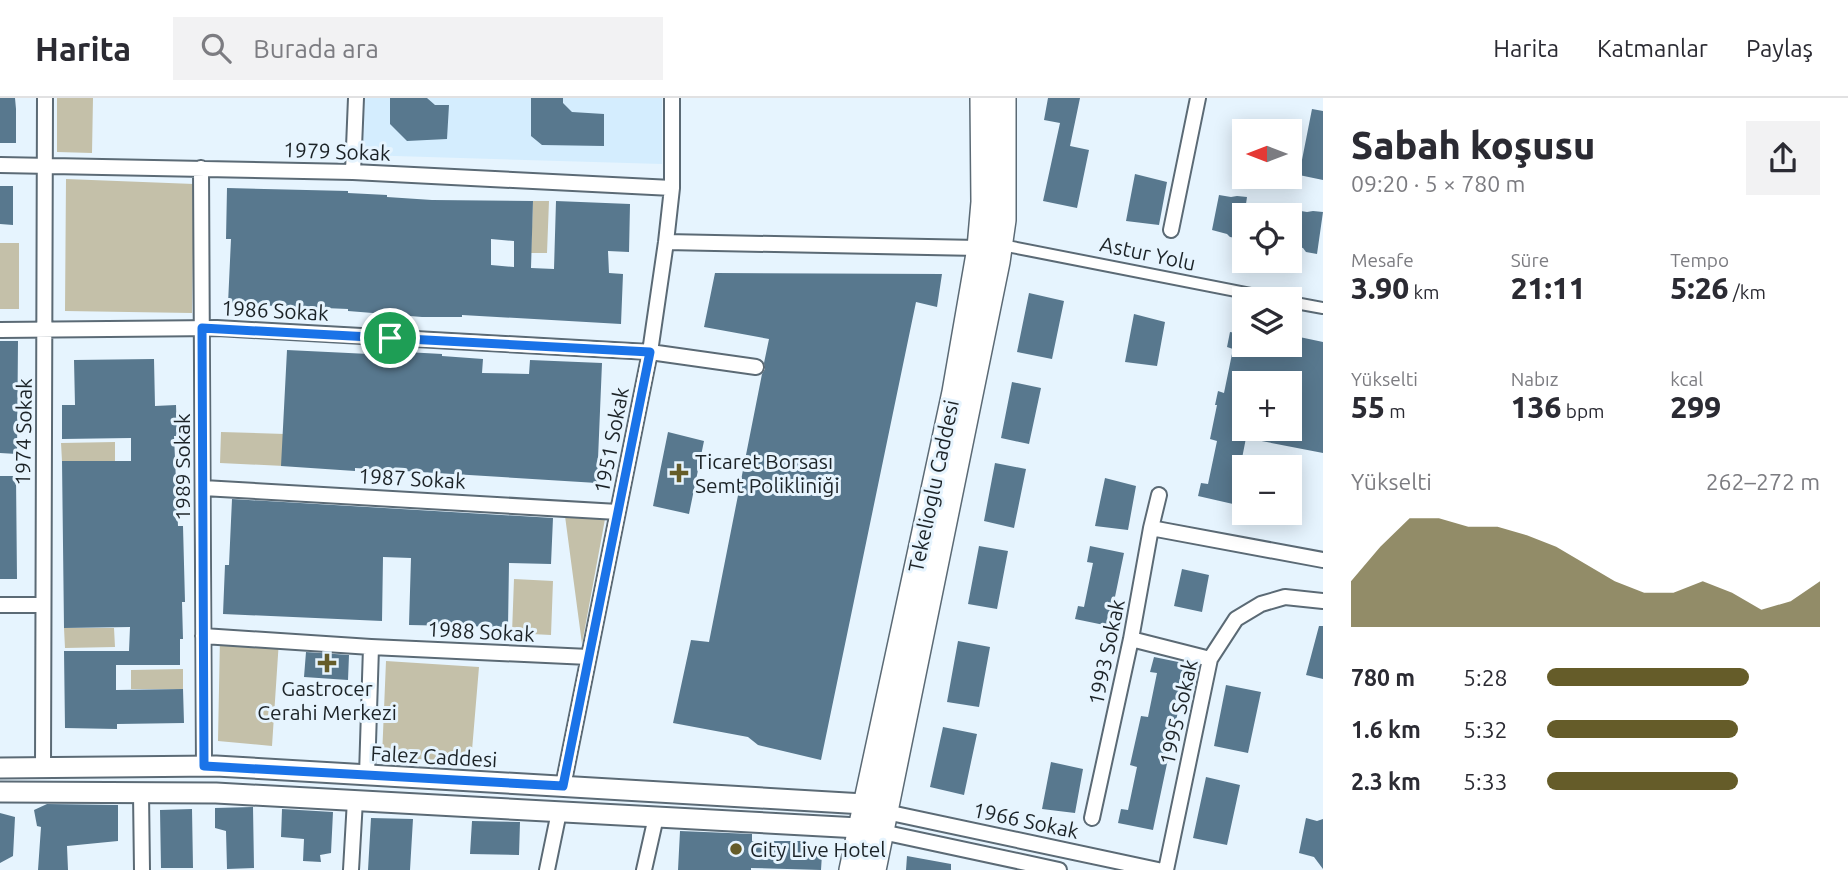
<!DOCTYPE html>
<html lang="tr">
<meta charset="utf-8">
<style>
:root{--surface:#fff;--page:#f2f2f3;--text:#2b2b33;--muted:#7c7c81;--line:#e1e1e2;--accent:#655c29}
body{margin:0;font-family:Ubuntu,sans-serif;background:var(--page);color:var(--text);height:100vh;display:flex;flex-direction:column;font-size:26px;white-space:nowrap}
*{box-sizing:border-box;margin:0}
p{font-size:23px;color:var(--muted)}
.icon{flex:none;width:38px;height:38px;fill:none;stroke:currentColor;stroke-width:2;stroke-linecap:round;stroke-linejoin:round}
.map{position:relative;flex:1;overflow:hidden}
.drawer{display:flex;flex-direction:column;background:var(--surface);width:525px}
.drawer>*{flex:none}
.needle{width:46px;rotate:270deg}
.buttons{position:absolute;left:1232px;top:21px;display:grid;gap:14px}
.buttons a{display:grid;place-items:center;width:70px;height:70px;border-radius:0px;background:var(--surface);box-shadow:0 4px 18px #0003;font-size:35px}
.pin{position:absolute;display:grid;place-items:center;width:60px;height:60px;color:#fff;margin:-30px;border:4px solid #fff;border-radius:50%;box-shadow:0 2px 7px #0007}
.round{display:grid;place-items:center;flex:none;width:74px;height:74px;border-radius:0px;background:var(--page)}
.overview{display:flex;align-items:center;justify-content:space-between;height:119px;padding:0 28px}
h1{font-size:38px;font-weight:800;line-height:52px}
.figures{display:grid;grid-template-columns:repeat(3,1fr);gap:10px;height:119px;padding:7px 28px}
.figures div{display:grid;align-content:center}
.figures b{font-size:30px;font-weight:800}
.figures small{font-size:19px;font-weight:400}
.figures p{font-size:19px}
.chart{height:196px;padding:14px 28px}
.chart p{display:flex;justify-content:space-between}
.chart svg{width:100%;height:126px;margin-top:7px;fill:var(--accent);opacity:.7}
ul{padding:0 28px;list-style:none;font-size:23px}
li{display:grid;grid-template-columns:112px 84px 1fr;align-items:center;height:52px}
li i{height:18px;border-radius:9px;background:var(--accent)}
header{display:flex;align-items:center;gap:42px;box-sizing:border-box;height:98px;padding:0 35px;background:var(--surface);border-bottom:2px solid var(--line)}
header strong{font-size:33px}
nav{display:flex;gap:38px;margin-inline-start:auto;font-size:24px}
.search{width:490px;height:63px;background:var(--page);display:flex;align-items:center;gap:18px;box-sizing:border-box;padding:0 24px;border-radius:0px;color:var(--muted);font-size:26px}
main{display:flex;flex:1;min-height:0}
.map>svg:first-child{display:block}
</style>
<header>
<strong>Harita</strong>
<div class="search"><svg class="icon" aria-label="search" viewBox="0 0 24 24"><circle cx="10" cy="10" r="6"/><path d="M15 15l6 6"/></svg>Burada ara</div>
<nav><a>Harita</a><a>Katmanlar</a><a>Paylaş</a></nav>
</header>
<main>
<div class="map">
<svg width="1323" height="772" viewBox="0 0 1323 772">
<rect width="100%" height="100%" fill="#e6f4fe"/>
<path fill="#d4edfe" d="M 365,0 L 662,0 L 662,66 L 362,57 Z"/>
<path fill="#c4c0a9" d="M 57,0 L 93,0 L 92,55 L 57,54 Z
M 66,81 L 194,86 L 192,215 L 65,213 Z
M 533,103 L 549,103 L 547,155 L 531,155 Z
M 0,145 L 19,145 L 19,211 L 0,211 Z
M 221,334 L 285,336 L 284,368 L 220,365 Z
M 115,344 L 115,363 L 62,363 L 61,345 Z
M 565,418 L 605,421 L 582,546 Z
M 514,481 L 553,483 L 551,537 L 512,535 Z
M 64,530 L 114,530 L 115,549 L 65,550 Z
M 220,538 L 279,542 L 272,648 L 218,643 Z
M 386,563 L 479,569 L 471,664 L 382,659 Z
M 183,571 L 183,591 L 131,591 L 131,572 Z"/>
<path fill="#58788e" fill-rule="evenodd" d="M 0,0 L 15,0 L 16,11 L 16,45 L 0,45 Z
M 390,0 L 427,0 L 435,7 L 449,7 L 447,41 L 407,43 L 390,26 Z
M 531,0 L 563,0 L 563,5 L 572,14 L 604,16 L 604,48 L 542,47 L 531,38 Z
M 1048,0 L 1080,0 L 1070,48 L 1089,52 L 1077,110 L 1043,103 L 1060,25 L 1044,22 Z
M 1312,11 L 1323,13 L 1323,82 L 1299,77 Z
M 1135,76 L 1167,84 L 1159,127 L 1126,123 Z
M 0,88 L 13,88 L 13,127 L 0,126 Z
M 227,90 L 348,93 L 348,95 L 387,97 L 387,99 L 432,102 L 533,103 L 531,170 L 554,171 L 556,103 L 630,106 L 629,154 L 608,153 L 609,175 L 623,176 L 621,226 L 462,217 L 462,219 L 422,219 L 348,213 L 348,211 L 228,206 L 231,141 L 226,141 ZM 491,141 L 514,143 L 514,169 L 491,167 Z
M 1219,97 L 1231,99 L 1237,98 L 1247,99 L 1241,141 L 1230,139 L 1227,136 L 1212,132 Z
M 1295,112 L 1307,114 L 1313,113 L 1323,114 L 1317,156 L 1306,154 L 1303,150 L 1290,147 L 1290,138 Z
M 715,175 L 942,176 L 937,209 L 916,204 L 821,662 L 758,647 L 748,639 L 673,625 L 691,542 L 709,544 L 762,276 L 765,271 L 764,265 L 769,241 L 704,229 Z
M 1029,195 L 1064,203 L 1052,261 L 1017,254 Z
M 1134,216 L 1165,224 L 1157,268 L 1125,264 Z
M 1239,222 L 1244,223 L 1244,247 L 1290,247 L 1290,237 L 1323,244 L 1323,355 L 1246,340 L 1233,406 L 1198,398 L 1201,385 L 1208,386 L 1217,343 L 1210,341 L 1217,307 L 1215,307 L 1218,293 L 1224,295 L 1233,251 L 1227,249 L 1230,234 L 1236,235 ZM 1244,285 L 1290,285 L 1290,331 L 1244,331 Z
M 0,243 L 18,243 L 17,356 L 0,355 Z
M 287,252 L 369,256 L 370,252 L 442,256 L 442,258 L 483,261 L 482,275 L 529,276 L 530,262 L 602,265 L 597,385 L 355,370 L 355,373 L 281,368 Z
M 154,261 L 155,308 L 176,307 L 177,338 L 174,338 L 178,428 L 183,428 L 185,504 L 182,504 L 183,541 L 180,541 L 180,567 L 116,567 L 116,592 L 183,591 L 184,625 L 117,626 L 117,631 L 65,630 L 64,553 L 129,553 L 130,529 L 64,530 L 62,363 L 131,363 L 131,340 L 62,341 L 62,307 L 75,307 L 74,262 Z
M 1012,284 L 1041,290 L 1029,346 L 1001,340 Z
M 668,334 L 704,343 L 689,416 L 653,408 Z
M 995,365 L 1026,371 L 1014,430 L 984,423 Z
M 0,378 L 16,378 L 17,481 L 0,481 Z
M 1105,380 L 1136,388 L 1128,432 L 1095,428 Z
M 232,401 L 553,420 L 551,466 L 509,465 L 508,529 L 409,527 L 411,460 L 383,459 L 382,523 L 223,516 L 225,467 L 229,467 Z
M 979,448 L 1008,453 L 997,511 L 968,506 Z
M 1090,448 L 1124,455 L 1109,528 L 1075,521 L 1078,508 L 1084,509 L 1093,465 L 1087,464 Z
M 1182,471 L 1209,477 L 1202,514 L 1174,508 Z
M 1319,528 L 1323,528 L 1323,581 L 1306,577 Z
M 958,543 L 990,549 L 979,609 L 947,604 Z
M 306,554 L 349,557 L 348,582 L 304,579 Z
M 1154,559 L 1188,566 L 1153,732 L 1118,725 L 1121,711 L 1128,712 L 1137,669 L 1130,667 L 1141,618 L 1148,619 L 1157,575 L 1150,574 Z
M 1226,587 L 1261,594 L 1248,655 L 1214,648 Z
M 943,629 L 977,636 L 964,697 L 930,689 Z
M 1051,664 L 1083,671 L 1075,715 L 1042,711 Z
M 1206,679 L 1240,687 L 1227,747 L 1193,740 Z
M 47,706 L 118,707 L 118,743 L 67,748 L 68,772 L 38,772 L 41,729 L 37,728 L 34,712 Z
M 253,709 L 254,770 L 227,771 L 226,733 L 215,730 L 215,710 Z
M 192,711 L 193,770 L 161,770 L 160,712 Z
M 282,711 L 333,714 L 331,755 L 320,757 L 321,764 L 303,763 L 304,741 L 281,739 Z
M 0,715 L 15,719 L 13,758 L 0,765 Z
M 371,720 L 413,721 L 410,772 L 368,772 Z
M 1306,720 L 1317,723 L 1323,721 L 1323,771 L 1314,759 L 1299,755 Z
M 472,723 L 520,724 L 519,757 L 470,756 Z
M 680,733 L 752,736 L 752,743 L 808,743 L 808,757 L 822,756 L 821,772 L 751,770 L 751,772 L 678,772 Z
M 907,758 L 951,766 L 951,772 L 906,772 Z"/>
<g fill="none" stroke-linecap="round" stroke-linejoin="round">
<defs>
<path id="pedestrian" d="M 1012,149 L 1276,201
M 1290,204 L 1323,210"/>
<path id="minor" d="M 0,67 L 353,74 L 672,90
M 201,70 L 204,668
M 353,74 L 356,0
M 1171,132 L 1198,0
M 666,144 L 979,150
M 0,232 L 217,230 L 650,254 L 756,269
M 203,390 L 618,414
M 1151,430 L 1323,462
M 0,507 L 42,507
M 203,538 L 371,549 L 589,559
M 1131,541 L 1210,561
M 43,669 L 45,0
M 367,677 L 371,549
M 563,688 L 650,254 L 666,144 L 672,90 L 672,0
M 141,695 L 142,772
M 886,714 L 1158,772
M 1092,720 L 1131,541 L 1151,430 L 1159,397
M 882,734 L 1059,772
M 351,772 L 355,702
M 547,772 L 559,714
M 644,772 L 656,719
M 1166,772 L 1210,561 L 1236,521 L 1261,506 L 1285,499 L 1323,503"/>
<path id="tertiary" d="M 0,670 L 216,668 L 864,706
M 0,694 L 216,695 L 859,730"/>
<path id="primary" d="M 851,772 L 954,294 L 979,150 L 983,104 L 982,0
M 874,772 L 998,164 L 1004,122 L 1004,0"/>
</defs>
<use href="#pedestrian" stroke="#5b6a75" stroke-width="14"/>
<use href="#minor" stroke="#5b6a75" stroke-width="18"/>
<use href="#tertiary" stroke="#5b6a75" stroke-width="23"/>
<use href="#primary" stroke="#5b6a75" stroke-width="26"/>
<use href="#pedestrian" stroke="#fff" stroke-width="10"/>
<use href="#minor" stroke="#fff" stroke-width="14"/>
<use href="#tertiary" stroke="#fff" stroke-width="19"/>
<use href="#primary" stroke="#fff" stroke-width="23"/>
</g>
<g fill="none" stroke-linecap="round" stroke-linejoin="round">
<defs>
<path id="route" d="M 202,230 L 650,254 L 563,688 L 204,668 Z"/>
</defs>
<use href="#route" stroke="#fff" stroke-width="14"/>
<use href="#route" stroke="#1a73e8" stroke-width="9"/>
</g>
<g fill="#655c29" stroke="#e6f4fe" stroke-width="2.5">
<path d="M675.5 364.5h7v7h7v7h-7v7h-7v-7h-7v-7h7z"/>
<path d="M323.5 554.5h7v7h7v7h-7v7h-7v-7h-7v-7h7z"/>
<circle cx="736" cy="751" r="7"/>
</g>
<g text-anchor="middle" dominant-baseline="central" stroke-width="6" stroke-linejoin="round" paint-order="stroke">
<g font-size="21" fill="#1c2327" stroke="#e6f4fe">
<text transform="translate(337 53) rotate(2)">1979 Sokak</text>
<text transform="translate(1148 155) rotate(12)">Astur Yolu</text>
<text transform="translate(275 212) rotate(3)">1986 Sokak</text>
<text transform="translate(23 334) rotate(-89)">1974 Sokak</text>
<text transform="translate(611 342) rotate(-79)">1951 Sokak</text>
<text transform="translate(182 369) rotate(-90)">1989 Sokak</text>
<text transform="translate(412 380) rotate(3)">1987 Sokak</text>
<text transform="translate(933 388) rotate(-78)">Tekelioglu Caddesi</text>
<text transform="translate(481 533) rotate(3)">1988 Sokak</text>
<text transform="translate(1106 554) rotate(-78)">1993 Sokak</text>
<text transform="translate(1178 614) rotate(-77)">1995 Sokak</text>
<text transform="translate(434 658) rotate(3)">Falez Caddesi</text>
<text transform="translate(1026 722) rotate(12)">1966 Sokak</text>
</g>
<g font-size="21" fill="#1c2327" stroke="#e6f4fe" text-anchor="start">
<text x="695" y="363">Ticaret Borsası<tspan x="695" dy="24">Semt Polikliniği</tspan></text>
<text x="327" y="590" text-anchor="middle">Gastrocer<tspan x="327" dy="24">Cerahi Merkezi</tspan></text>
<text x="750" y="751">City Live Hotel</text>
</g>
</g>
</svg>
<div class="buttons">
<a><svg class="needle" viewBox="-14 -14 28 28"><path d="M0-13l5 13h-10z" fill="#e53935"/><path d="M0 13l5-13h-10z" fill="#7c7c81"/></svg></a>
<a><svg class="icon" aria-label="locate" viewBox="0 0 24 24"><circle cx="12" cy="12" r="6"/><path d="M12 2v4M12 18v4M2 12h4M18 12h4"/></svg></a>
<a><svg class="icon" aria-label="layers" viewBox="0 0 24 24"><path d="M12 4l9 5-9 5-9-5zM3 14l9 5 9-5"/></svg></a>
<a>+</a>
<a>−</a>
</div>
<div class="pin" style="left:390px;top:240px;background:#1e9e55"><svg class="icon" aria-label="arrive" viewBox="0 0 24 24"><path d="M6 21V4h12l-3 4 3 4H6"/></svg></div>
</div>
<section class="drawer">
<div class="overview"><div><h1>Sabah koşusu</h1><p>09:20 · 5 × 780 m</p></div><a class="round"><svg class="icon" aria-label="share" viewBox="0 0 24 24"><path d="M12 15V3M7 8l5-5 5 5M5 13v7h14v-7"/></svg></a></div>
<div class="figures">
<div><p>Mesafe</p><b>3.90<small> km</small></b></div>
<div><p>Süre</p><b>21:11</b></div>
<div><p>Tempo</p><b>5:26<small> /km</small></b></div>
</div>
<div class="figures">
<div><p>Yükselti</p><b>55<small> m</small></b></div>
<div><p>Nabız</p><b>136<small> bpm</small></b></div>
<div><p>kcal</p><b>299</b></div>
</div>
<div class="chart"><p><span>Yükselti</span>262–272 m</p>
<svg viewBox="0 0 160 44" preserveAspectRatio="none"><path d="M0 44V28L10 16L20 6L30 6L40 9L50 9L60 12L70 16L80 22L90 28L100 32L110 32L120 28L130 32L140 38L150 35L160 28V44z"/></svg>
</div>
<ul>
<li><b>780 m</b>5:28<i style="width:74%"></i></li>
<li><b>1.6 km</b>5:32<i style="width:70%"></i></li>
<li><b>2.3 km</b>5:33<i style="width:70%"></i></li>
</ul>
</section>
</main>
